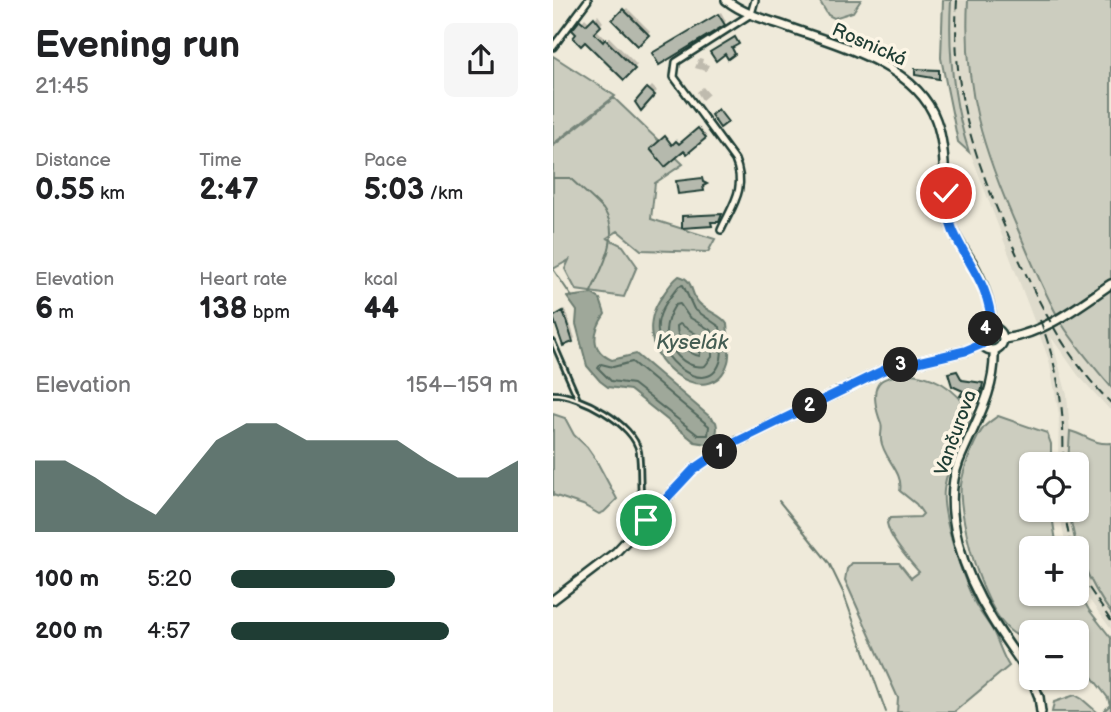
<!DOCTYPE html>
<meta charset="utf-8">
<style>
:root{--surface:#fff;--page:#f6f6f6;--text:#202124;--muted:#757577;--accent:#1f3d34}
body{margin:0;font-family:"Balsamiq Sans",sans-serif;background:var(--page);color:var(--text);height:100vh;display:flex;flex-direction:column;font-size:26px;white-space:nowrap}
*{box-sizing:border-box;margin:0}
p{font-size:23px;color:var(--muted)}
.icon{flex:none;width:38px;height:38px;fill:none;stroke:currentColor;stroke-width:2;stroke-linecap:round;stroke-linejoin:round}
.map{position:relative;flex:1;overflow:hidden}
.panel{display:flex;flex-direction:column;background:var(--surface);width:553px}
.panel>*{flex:none}
.fabs{position:absolute;left:466px;top:452px;display:grid;gap:14px}
.fabs a{display:grid;place-items:center;width:70px;height:70px;border-radius:10px;background:var(--surface);box-shadow:0 2px 5px #0004;font-size:35px}
.pin{position:absolute;display:grid;place-items:center;width:60px;height:60px;color:#fff;margin:-30px;border:4px solid #fff;border-radius:50%;box-shadow:0 2px 7px #0007}
.km{position:absolute;width:35px;height:35px;margin:-18px;border-radius:50%;background:#222;color:#fff;font-size:19px;line-height:35px;text-align:center}
.round{display:grid;place-items:center;flex:none;width:74px;height:74px;border-radius:10px;background:var(--page)}
.overview{display:flex;align-items:center;justify-content:space-between;height:119px;padding:0 35px}
h1{font-size:38px;font-weight:700;line-height:52px}
.metrics{display:grid;grid-template-columns:repeat(3,1fr);gap:10px;height:119px;padding:7px 35px}
.metrics div{display:grid;align-content:center}
.metrics b{font-size:30px;font-weight:700}
.metrics small{font-size:19px;font-weight:400}
.metrics p{font-size:19px}
.chart{height:196px;padding:14px 35px}
.chart p{display:flex;justify-content:space-between}
.chart svg{width:100%;height:126px;margin-top:7px;fill:var(--accent);opacity:.7}
ul{padding:0 35px;list-style:none;font-size:23px}
li{display:grid;grid-template-columns:112px 84px 1fr;align-items:center;height:52px}
li i{height:18px;border-radius:9px;background:var(--accent)}
main{display:flex;flex:1;min-height:0}
.map>svg:first-child{display:block}
</style>
<main>
<section class="panel">
<div class="overview"><div><h1>Evening run</h1><p>21:45</p></div><a class="round"><svg class="icon" aria-label="share" viewBox="0 0 24 24"><path d="M12 15V3M7 8l5-5 5 5M5 13v7h14v-7"/></svg></a></div>
<div class="metrics">
<div><p>Distance</p><b>0.55<small> km</small></b></div>
<div><p>Time</p><b>2:47</b></div>
<div><p>Pace</p><b>5:03<small> /km</small></b></div>
</div>
<div class="metrics">
<div><p>Elevation</p><b>6<small> m</small></b></div>
<div><p>Heart rate</p><b>138<small> bpm</small></b></div>
<div><p>kcal</p><b>44</b></div>
</div>
<div class="chart"><p><span>Elevation</span>154–159 m</p>
<svg viewBox="0 0 160 44" preserveAspectRatio="none"><path d="M0 44V19L10 19L20 25L30 32L40 38L50 25L60 12L70 6L80 6L90 12L100 12L110 12L120 12L130 19L140 25L150 25L160 19V44z"/></svg>
</div>
<ul>
<li><b>100 m</b>5:20<i style="width:57%"></i></li>
<li><b>200 m</b>4:57<i style="width:76%"></i></li>
</ul>
</section>
<div class="map">
<svg width="558" height="712" viewBox="0 0 558 712">
<rect width="100%" height="100%" fill="#efeada"/>
<filter id="ink" filterUnits="userSpaceOnUse"><feTurbulence type="fractalNoise" baseFrequency=".0143" numOctaves="2"/><feDisplacementMap in="SourceGraphic" scale="14" xChannelSelector="R" yChannelSelector="G"/><feConvolveMatrix kernelMatrix="1 2 1 2 8 2 1 2 1" color-interpolation-filters="sRGB"/></filter>
<g filter="url(#ink)">
<path fill="#dedbcc" d="M 398,0 L 415,0 L 413,43 L 417,85 L 426,129 L 440,171 L 488,283 L 510,324 L 558,387 L 558,411 L 525,375 L 498,337 L 514,395 L 517,431 L 515,464 L 505,464 L 506,414 L 496,360 L 410,133 L 398,66 Z
M 506,509 L 516,509 L 518,528 L 547,597 L 558,613 L 558,629 L 538,602 L 523,574 L 523,548 L 513,548 Z"/>
<path fill="#cccdbf" stroke="#76857a" stroke-width="2" d="M 266,0 L 308,0 L 300,12 L 281,18 L 275,15 Z
M 390,0 L 398,0 C 395,52 400,102 416,152 L 405,142 L 388,58 Z
M 415,0 L 558,0 L 558,387 C 541,367 523,346 509,324 C 492,295 479,263 466,232 C 430,150 410,91 415,0 Z
M 0,56 L 62,96 L 0,144 Z
M 61,98 L 130,164 L 102,183 L 98,219 L 162,239 L 155,252 L 88,250 L 65,231 L 54,238 L 70,246 L 84,266 L 71,297 L 23,290 L 12,269 L 16,260 L 0,269 L 0,146 Z
M 349,374 C 380,373 401,387 419,414 C 413,440 394,462 391,490 C 388,517 409,574 420,599 C 425,611 434,620 440,631 C 446,643 449,655 456,666 L 401,712 L 344,712 L 345,698 L 292,580 L 294,569 L 299,563 L 346,563 L 358,578 L 366,572 C 355,559 337,540 334,523 L 337,518 L 367,517 L 370,514 L 363,504 L 347,491 C 351,472 330,458 328,440 C 327,434 330,429 328,423 C 324,413 317,390 328,381 C 332,377 343,376 349,374 Z
M 0,414 L 12,418 L 21,435 L 34,447 L 43,460 L 64,499 L 51,512 L 46,514 L 30,505 L 0,495 Z
M 445,416 L 494,433 L 498,444 L 498,464 L 478,464 L 478,509 L 498,509 L 504,548 L 478,548 L 478,593 L 523,593 L 523,587 L 536,610 L 558,638 L 558,712 L 550,712 L 557,705 L 555,698 L 523,656 L 523,632 L 509,632 L 497,625 L 486,632 L 478,632 L 477,637 C 436,646 404,515 408,485 C 410,470 422,437 432,426 C 436,422 441,419 445,416 Z
M 517,431 C 533,435 541,445 558,443 L 558,613 C 535,582 521,548 516,509 L 523,509 L 523,464 L 515,464 Z
M 522,695 L 529,699 L 544,712 L 499,712 L 501,702 Z"/>
<path fill="#9fa89a" stroke="#6c7d71" stroke-width="2" d="M 126,276 C 142,280 136,293 146,303 C 154,312 168,314 174,324 C 175,335 178,352 175,362 C 159,416 72,359 106,301 C 112,292 118,282 126,276 Z
M 39,294 L 47,299 L 52,314 C 40,331 36,350 59,360 L 83,354 L 163,422 C 166,432 162,438 154,444 L 142,442 L 77,390 L 55,387 L 47,381 L 34,366 L 23,324 L 24,311 L 14,297 Z"/>
<path fill="#0003" d="M 74,8 L 97,31 L 85,44 L 61,20 Z
M 168,12 L 173,21 L 171,23 L 104,51 Z
M 45,15 L 50,22 L 43,29 L 54,40 L 56,37 L 84,65 L 71,77 L 22,30 L 32,18 L 37,23 Z
M 146,58 L 150,59 L 149,63 L 156,65 L 153,71 L 142,68 Z
M 99,86 L 104,91 L 88,108 L 84,102 Z
M 150,87 L 156,94 L 149,100 L 144,92 Z
M 147,128 L 153,136 L 134,152 L 131,149 L 99,149 L 114,137 L 120,145 L 125,141 L 128,144 Z
M 169,213 L 167,219 L 159,220 L 158,225 L 131,217 Z
M 12,309 L 22,338 L 19,341 L 2,317 Z"/>
<g fill="none" stroke-linecap="round" stroke-linejoin="round">
<path stroke="#52685d" stroke-width="2" d="M 130,285 L 141,309 L 167,327 C 168,336 170,350 168,359 C 157,402 100,359 105,323 C 107,309 117,297 126,286 Z
M 127,304 L 136,317 L 159,331 L 159,357 L 152,366 C 133,370 115,350 113,332 C 113,322 117,313 122,305 Z
M 127,324 L 148,337 L 147,356 C 133,354 124,340 124,326 Z
M 79,362 L 156,426 L 155,435 L 145,435 L 80,384 L 58,381 L 45,368 L 48,364 L 60,367 Z"/>
<path stroke="#6c7d71" stroke-width="2" d="M 0,178 L 17,178 C 27,188 40,198 50,209 C 70,235 48,269 37,294
M 0,269 L 19,297
M 226,501 L 276,563 L 290,592 L 333,712"/>
</g>
<path fill="#b5b9ad" stroke="#1f3d34" stroke-width="2" d="M 70,9 L 96,35 L 85,46 L 59,20 Z
M 165,14 L 172,25 L 106,65 L 99,53 Z
M 41,17 L 48,26 L 41,33 L 50,42 L 52,39 L 82,69 L 71,80 L 32,42 L 28,46 L 20,38 L 23,34 L 19,30 L 27,20 L 33,25 Z
M 182,37 L 186,44 L 179,48 L 182,54 L 175,59 L 172,54 L 163,61 L 157,52 Z
M 362,69 L 386,70 L 386,79 L 362,75 Z
M 94,88 L 102,95 L 88,111 L 82,102 Z
M 165,109 L 175,122 L 167,128 L 158,115 Z
M 145,128 L 153,138 L 134,154 L 131,151 L 112,167 L 97,149 L 112,136 L 119,145 L 123,141 L 126,144 Z
M 149,178 L 150,182 L 154,184 L 150,186 L 151,191 L 125,194 L 123,181 Z
M 169,214 L 166,222 L 158,222 L 159,226 L 129,228 L 129,216 Z
M 10,311 L 20,342 L 10,346 L 0,317 Z
M 404,371 L 409,380 L 430,383 L 428,393 L 419,391 L 415,399 L 407,396 L 410,391 L 399,386 L 395,373 Z"/>
<g fill="none" stroke-linecap="round" stroke-linejoin="round">
<defs>
<path id="service" d="M 0,342 L 24,397
M 0,394 C 26,394 82,424 86,452 C 89,474 85,495 92,516"/>
<path id="minor" d="M 0,47 L 35,0
M 168,230 C 180,204 194,188 182,160 L 121,77 L 123,62 L 198,14 L 202,0"/>
<path id="tertiary" d="M 173,0 C 188,12 207,18 226,24 C 278,43 363,63 383,120 C 395,152 389,187 396,220 C 400,235 411,249 419,262 C 431,283 438,303 439,327
M428 339a11 11 0 1 1 22 0a11 11 0 1 1-22 0Z
M 451,339 C 492,333 524,307 558,284
M 441,350 C 443,392 421,424 406,461 C 387,511 412,576 439,619 C 451,639 465,657 478,677
M 0,600 L 63,552 L 140,470 L 175,446 L 331,370 L 412,351 L 429,344
M 478,677 L 486,697 L 488,712"/>
</defs>
<use href="#service" stroke="#1f3d34" stroke-width="8"/>
<use href="#minor" stroke="#1f3d34" stroke-width="10"/>
<use href="#tertiary" stroke="#1f3d34" stroke-width="12"/>
<use href="#service" stroke="#fcf5e5" stroke-width="2.5"/>
<use href="#minor" stroke="#fcf5e5" stroke-width="5"/>
<use href="#tertiary" stroke="#fcf5e5" stroke-width="7"/>
<path stroke="#1f3d34" stroke-width="2" stroke-dasharray="10 5" stroke-linecap="butt" d="M 404,0 C 398,96 422,160 460,246 C 486,304 513,358 558,403
M 487,320 C 506,370 512,411 510,464
M 511,509 L 518,548
M 523,561 L 534,585 L 558,621"/>
</g>
</g>
<g fill="none" stroke-linecap="round" stroke-linejoin="round" filter="url(#ink)">
<defs>
<path id="route" d="M 93,520 L 140,470 L 175,446 L 331,370 L 412,351 L 429,344 L 429,333 L 439,327 C 436,283 417,268 400,231 C 395,219 394,205 393,193"/>
</defs>
<use href="#route" stroke="#fff" stroke-width="14"/>
<use href="#route" stroke="#1a73e8" stroke-width="9"/>
</g>
<g text-anchor="middle" dominant-baseline="central" stroke-width="7" stroke-linejoin="round" paint-order="stroke">
<g font-size="19" fill="#1f3d34" stroke="#fcf5e5">
<text transform="translate(316 45) rotate(24)">Rosnická</text>
<text transform="translate(403 433) rotate(-70)">Vančurova</text>
</g>
<g font-size="21" font-style="italic" fill="#455d53" stroke="#fcf5e5">
<text x="139" y="342">Kyselák</text>
</g>
</g>
</svg>
<div class="fabs">
<a><svg class="icon" aria-label="locate" viewBox="0 0 24 24"><circle cx="12" cy="12" r="6"/><path d="M12 2v4M12 18v4M2 12h4M18 12h4"/></svg></a>
<a>+</a>
<a>−</a>
</div>
<div class="pin" style="left:93px;top:520px;background:#1e9e55"><svg class="icon" aria-label="arrive" viewBox="0 0 24 24"><path d="M6 21V4h12l-3 4 3 4H6"/></svg></div>
<div class="pin" style="left:393px;top:193px;background:#d93025"><svg class="icon" aria-label="check" viewBox="0 0 24 24"><path d="M5 12l5 5 9-10"/></svg></div>
<b class="km" style="left:167px;top:452px">1</b>
<b class="km" style="left:257px;top:406px">2</b>
<b class="km" style="left:348px;top:365px">3</b>
<b class="km" style="left:433px;top:329px">4</b>
</div>
</main>
